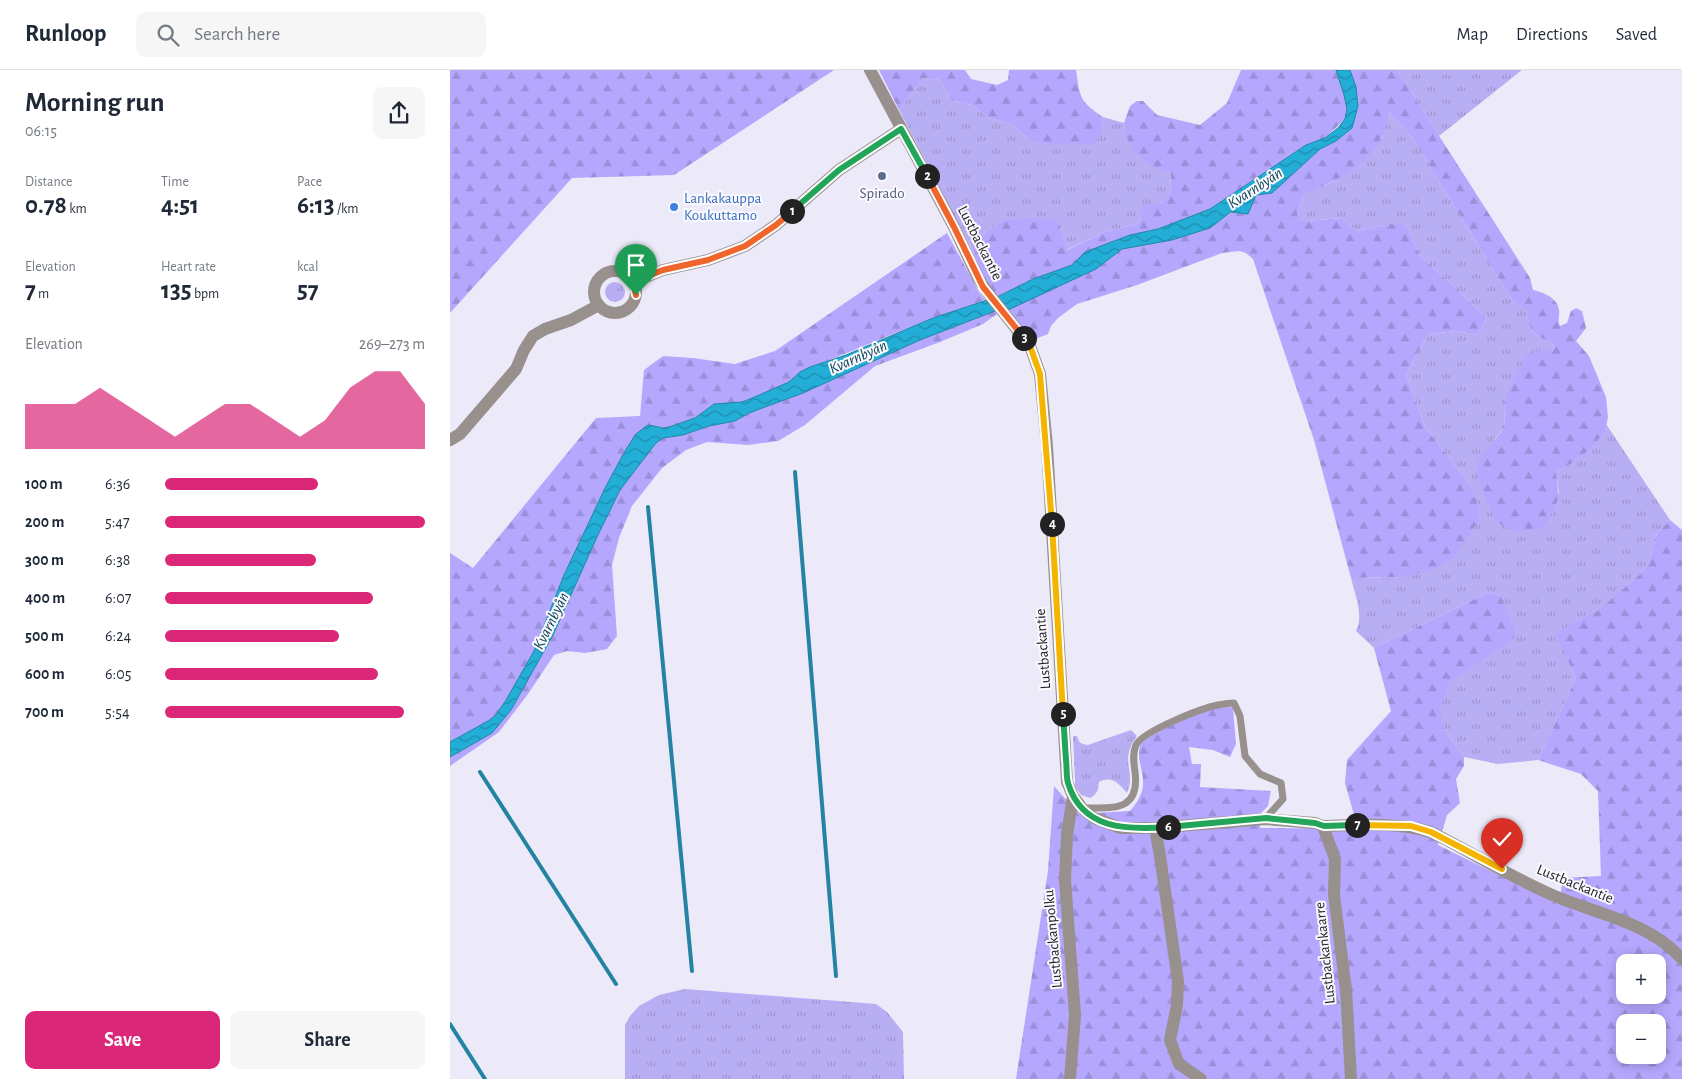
<!DOCTYPE html>
<meta charset="utf-8">
<style>
:root{--surface:#fff;--page:#f6f6f7;--text:#1f2937;--muted:#747a83;--line:#e0e1e3;--accent:#db2777}
body{margin:0;font-family:"Alegreya Sans",sans-serif;background:var(--page);color:var(--text);height:100vh;display:flex;flex-direction:column;font-size:19px;white-space:nowrap}
*{box-sizing:border-box;margin:0}
p{font-size:16px;color:var(--muted)}
.icon{flex:none;width:28px;height:28px;fill:none;stroke:currentColor;stroke-width:2;stroke-linecap:round;stroke-linejoin:round}
.map{position:relative;flex:1;overflow:hidden}
.panel{display:flex;flex-direction:column;background:var(--surface);width:450px}
.panel>*{flex:none}
.controls{position:absolute;left:1166px;top:884px;display:grid;gap:10px}
.controls a{display:grid;place-items:center;width:50px;height:50px;border-radius:10px;background:var(--surface);box-shadow:0 2px 12px #0003;font-size:25px}
.pin{position:absolute;display:grid;place-items:center;width:42px;height:42px;color:#fff;margin:-51px -21px;border-radius:50% 50% 50% 0;rotate:-45deg;box-shadow:0 0 5px #0007}
.pin .icon{rotate:45deg}
.km{position:absolute;width:25px;height:25px;margin:-12px;border-radius:50%;background:#222;color:#fff;font-size:14px;line-height:25px;text-align:center}
.round{display:grid;place-items:center;flex:none;width:52px;height:52px;border-radius:10px;background:var(--page)}
.head{display:flex;align-items:center;justify-content:space-between;height:85px;padding:0 25px}
h1{font-size:28px;font-weight:700;line-height:38px}
.figures{display:grid;grid-template-columns:repeat(3,1fr);gap:8px;height:85px;padding:5px 25px}
.figures div{display:grid;align-content:center}
.figures b{font-size:25px;font-weight:700}
.figures small{font-size:14px;font-weight:400}
.figures p{font-size:14px}
.chart{height:140px;padding:10px 25px}
.chart p{display:flex;justify-content:space-between}
.chart svg{width:100%;height:90px;margin-top:5px;fill:var(--accent);opacity:.7}
.action{display:flex;gap:10px;margin-top:auto;padding:10px 25px}
.action a{flex:1;height:58px;border-radius:10px;background:var(--accent);color:#fff;font-size:20px;font-weight:700;line-height:58px;text-align:center}
.action a+a{background:var(--page);color:var(--text)}
ul{padding:0 25px;list-style:none;font-size:16px}
li{display:grid;grid-template-columns:80px 60px 1fr;align-items:center;height:38px}
li i{height:12px;border-radius:6px;background:var(--accent)}
header{display:flex;align-items:center;gap:30px;box-sizing:border-box;height:70px;padding:0 25px;background:var(--surface);border-bottom:1px solid var(--line)}
header strong{font-size:24px}
nav{display:flex;gap:28px;margin-inline-start:auto;font-size:18px}
.search{width:350px;height:45px;background:var(--page);display:flex;align-items:center;gap:12px;box-sizing:border-box;padding:0 18px;border-radius:10px;color:var(--muted);font-size:19px}
main{display:flex;flex:1;min-height:0}
.map>svg:first-child{display:block}
</style>
<header>
<strong>Runloop</strong>
<div class="search"><svg class="icon" aria-label="search" viewBox="0 0 24 24"><circle cx="10" cy="10" r="6"/><path d="M15 15l6 6"/></svg>Search here</div>
<nav><a>Map</a><a>Directions</a><a>Saved</a></nav>
</header>
<main>
<section class="panel">
<div class="head"><div><h1>Morning run</h1><p>06:15</p></div><a class="round"><svg class="icon" aria-label="share" viewBox="0 0 24 24"><path d="M12 15V3M7 8l5-5 5 5M5 13v7h14v-7"/></svg></a></div>
<div class="figures">
<div><p>Distance</p><b>0.78<small> km</small></b></div>
<div><p>Time</p><b>4:51</b></div>
<div><p>Pace</p><b>6:13<small> /km</small></b></div>
</div>
<div class="figures">
<div><p>Elevation</p><b>7<small> m</small></b></div>
<div><p>Heart rate</p><b>135<small> bpm</small></b></div>
<div><p>kcal</p><b>57</b></div>
</div>
<div class="chart"><p><span>Elevation</span>269–273 m</p>
<svg viewBox="0 0 160 44" preserveAspectRatio="none"><path d="M0 44V22L10 22L20 22L30 14L40 22L50 30L60 38L70 30L80 22L90 22L100 30L110 38L120 30L130 14L140 6L150 6L160 22V44z"/></svg>
</div>
<ul>
<li><b>100 m</b>6:36<i style="width:59%"></i></li>
<li><b>200 m</b>5:47<i style="width:100%"></i></li>
<li><b>300 m</b>6:38<i style="width:58%"></i></li>
<li><b>400 m</b>6:07<i style="width:80%"></i></li>
<li><b>500 m</b>6:24<i style="width:67%"></i></li>
<li><b>600 m</b>6:05<i style="width:82%"></i></li>
<li><b>700 m</b>5:54<i style="width:92%"></i></li>
</ul>
<div class="action"><a>Save</a><a>Share</a></div>
</section>
<div class="map">
<svg width="1232" height="1009" viewBox="0 0 1232 1009">
<defs>
<pattern id="grass-tufts" width="24" height="20" patternUnits="userSpaceOnUse" patternTransform="scale(1.25)"><rect width="24" height="20" fill="#b8aef3"/><path d="M3 7l-1-3M5 7V3M7 7l1-3M15 17l-1-3M17 17v-4M19 17l1-3" fill="none" stroke="#9e95d0"/></pattern>
<pattern id="forest-firs" width="22" height="20" patternUnits="userSpaceOnUse" patternTransform="scale(1.25)"><rect width="22" height="20" fill="#b5a7fe"/><path d="M5 1l3.5 6h-7zM16 11l3.5 6h-7z" fill="#9b8fda"/></pattern>
<pattern id="water-waves" width="16" height="10" patternUnits="userSpaceOnUse" patternTransform="scale(1.25)"><rect width="16" height="10" fill="#22aed7"/><path d="M0 5q4-4 8 0t8 0" fill="none" stroke="#1d8dae"/></pattern>
</defs>
<rect width="100%" height="100%" fill="#eceaf8"/>
<path fill="url(#grass-tufts)" d="M 947,0 L 1072,0 L 989,66 Z
M 473,8 L 490,10 L 503,31 L 522,35 L 539,48 L 562,54 L 581,71 L 652,62 L 653,47 L 674,53 L 675,63 L 721,102 L 720,123 L 710,134 L 692,148 L 687,154 L 655,162 L 616,180 L 552,151 L 521,172 L 521,178 L 449,40 Z
M 939,42 L 962,67 L 1062,230 L 1078,240 C 1078,250 1079,260 1088,266 C 1095,271 1100,270 1105,277 L 1102,281 L 1085,281 L 1054,331 L 1055,357 L 1044,370 L 1109,423 L 1106,401 L 1119,395 L 1155,362 L 1156,354 L 1220,450 L 1207,463 L 1199,492 L 1189,505 L 1149,541 L 1106,563 L 1126,608 L 1088,690 L 1048,694 L 1014,687 L 994,660 L 989,640 L 1000,612 L 1050,525 L 1037,523 L 924,578 L 906,561 C 914,545 905,525 901,508 L 953,507 L 1020,415 L 975,357 L 956,304 L 978,264 L 1007,261 L 1027,265 L 1037,248 L 969,184 L 959,161 L 940,154 L 907,161 L 892,148 L 856,151 L 848,150 L 847,144 L 854,125 L 882,112 L 932,68 Z
M155 222a10 10 0 1 1 20 0a10 10 0 1 1-20 0Z
M 681,660 L 687,666 C 668,692 687,701 677,723 C 669,714 662,705 649,712 C 648,719 648,724 640,728 L 631,725 L 625,716 L 625,710 L 623,666 L 627,666 C 629,673 631,674 638,675 Z
M 235,919 L 426,934 L 437,942 L 453,962 L 454,1009 L 175,1009 L 175,955 L 180,946 L 189,936 L 209,925 Z"/>
<path fill="url(#forest-firs)" fill-rule="evenodd" d="M 0,0 L 384,0 L 224,105 L 122,108 L 0,243 Z
M 429,0 L 515,0 L 521,9 L 547,15 L 558,10 L 559,0 L 626,0 C 630,27 629,31 653,47 L 652,62 L 644,74 L 598,74 L 581,71 L 562,54 L 539,48 L 522,35 L 503,31 L 490,10 L 473,8 L 449,40 Z
M 791,0 L 886,0 L 894,25 L 897,39 L 895,49 L 875,68 L 856,75 L 760,139 L 708,159 L 680,165 L 635,182 L 622,195 L 583,209 L 547,227 L 535,210 L 521,178 L 521,172 L 552,151 L 576,148 L 600,149 L 608,154 L 617,180 L 655,162 L 687,154 L 692,148 L 690,142 L 693,135 L 710,134 L 720,123 L 721,102 L 708,100 L 684,82 L 675,63 L 674,53 L 680,36 L 687,31 L 693,31 L 707,45 L 750,55 L 777,33 Z
M 900,0 L 947,0 L 1080,208 L 1083,220 C 1094,223 1107,227 1109,240 C 1110,246 1107,250 1110,256 L 1117,253 L 1121,241 L 1126,238 L 1132,241 L 1136,258 L 1126,271 L 1139,286 L 1156,327 L 1158,347 L 1155,362 L 1139,380 L 1119,395 L 1106,401 C 1110,432 1109,433 1092,459 L 1066,461 L 1048,453 L 1038,435 L 1027,406 L 1028,391 L 1055,357 L 1054,331 L 1077,285 L 1085,281 L 1102,281 L 1105,277 C 1100,270 1095,271 1088,266 C 1079,260 1078,250 1077,240 L 1062,230 L 962,67 L 939,42 C 937,51 936,61 931,69 C 913,99 885,111 854,125 L 847,144 L 849,150 L 856,151 L 892,148 L 907,161 L 940,154 L 953,154 L 959,161 L 969,184 L 1037,248 L 1027,265 L 1007,261 L 978,264 L 956,304 L 975,357 L 1020,415 L 1029,438 L 1027,453 L 1003,488 L 983,500 L 953,507 L 901,508 L 864,370 L 803,189 L 796,183 L 789,181 L 772,183 L 687,215 L 627,234 L 608,248 L 601,256 L 598,264 L 580,271 L 554,239 L 646,199 L 672,179 L 722,170 L 760,158 L 806,125 L 822,122 L 870,79 L 886,71 L 902,58 L 906,17 Z
M 497,163 L 529,222 L 535,230 L 483,248 L 350,302 L 340,312 L 300,329 L 292,332 L 264,334 L 245,348 L 219,357 L 213,358 L 199,355 L 195,357 L 175,381 L 156,416 L 114,505 L 84,581 L 56,630 L 45,646 L 38,651 L 0,672 L 0,483 L 23,498 L 146,348 L 190,346 L 194,300 L 213,286 L 243,288 L 285,294 L 325,281 Z
M 545,241 L 547,244 L 533,254 L 490,272 L 425,296 L 355,355 L 328,371 L 298,375 L 257,372 L 236,380 L 212,398 L 182,436 L 169,468 L 162,495 L 167,566 L 157,579 L 135,583 L 117,581 L 104,585 L 78,624 L 49,662 L 0,696 L 0,687 L 42,663 L 61,640 L 103,565 L 147,467 L 170,420 L 206,373 L 213,368 L 233,365 L 259,356 L 285,351 L 299,343 L 353,323 L 470,270 Z
M 1220,450 L 1232,460 L 1232,1009 L 566,1009 L 598,801 L 604,716 L 629,744 L 680,741 C 686,734 693,724 693,714 C 694,702 686,688 690,676 C 695,664 762,635 775,636 C 777,636 781,637 783,638 L 786,674 L 780,687 L 763,680 L 739,677 L 742,694 L 751,694 L 750,717 L 821,721 L 818,736 L 809,745 L 810,758 L 908,759 L 895,713 L 897,690 L 941,641 L 924,578 L 1037,523 L 1050,525 L 1065,561 L 1064,568 L 1000,612 L 990,640 L 994,660 L 1014,687 L 1014,696 L 1006,709 L 1010,733 L 997,745 L 988,775 L 1110,835 L 1112,808 L 1151,806 L 1148,721 L 1131,704 L 1088,690 L 1126,608 L 1105,563 L 1149,540 L 1189,505 L 1199,492 L 1207,463 ZM 1175,892 L 1208,892 L 1208,925 L 1175,925 ZM 1175,952 L 1208,952 L 1208,985 L 1175,985 Z"/>
<path fill="url(#water-waves)" stroke="#2284a2" d="M 886,0 L 900,0 L 906,17 L 908,36 L 902,58 L 886,71 L 870,79 L 822,123 L 806,125 L 798,144 L 781,142 L 760,158 L 722,170 L 672,179 L 646,199 L 560,239 L 545,241 L 470,270 L 353,323 L 299,343 L 285,351 L 259,356 L 233,365 L 213,368 L 206,373 L 170,420 L 147,467 L 103,565 L 61,640 L 42,663 L 0,687 L 0,672 L 38,651 L 45,646 L 56,630 L 84,581 L 114,505 L 156,416 L 175,381 L 186,364 L 195,357 L 199,355 L 213,358 L 219,357 L 245,348 L 264,334 L 292,332 L 300,329 L 339,312 L 350,302 L 360,297 L 396,285 L 483,248 L 549,226 L 583,209 L 622,195 L 635,182 L 680,165 L 708,159 L 760,139 L 856,75 L 875,68 L 888,58 L 895,49 L 897,39 L 894,25 Z"/>
<g fill="none" stroke-linecap="round" stroke-linejoin="round">
<path stroke="#2284a2" stroke-width="4" d="M 345,402 L 386,906
M 198,437 L 242,901
M 30,702 L 166,914
M 0,954 L 35,1009"/>
<path stroke="#97908d" stroke-width="7" d="M 635,738 C 664,738 690,741 685,702 C 684,693 682,684 686,675 C 693,661 752,638 768,635 C 773,634 779,633 784,633 L 790,646 L 795,686 L 810,704 L 831,713 L 833,729 L 815,749"/>
<path stroke="#97908d" stroke-width="12" d="M 420,0 L 504,157 L 528,208 L 538,223 L 580,276 L 590,304 L 597,376 L 617,712 L 623,726 L 632,738 L 644,748 L 671,758 L 705,758 L 815,749 L 865,753 L 873,756 C 910,755 946,752 981,762 C 1021,782 1059,806 1100,824 C 1145,844 1198,851 1232,889
M144 222a21 21 0 1 1 42 0a21 21 0 1 1-42 0Z
M 183,212 L 213,200 L 258,190 L 295,176 L 326,155 L 389,100 L 451,59
M 0,370 L 10,364 L 66,299 L 74,280 L 83,266 L 95,259 L 121,250 L 149,235
M 873,756 L 885,789 L 884,825 L 896,920 L 901,1009
M 705,758 L 710,786 L 728,911 L 727,935 L 720,970 L 729,994 L 751,1009
M 620,1009 L 625,945 L 615,810 L 617,765 L 623,726"/>
</g>
<g fill="none" stroke-linecap="round" stroke-linejoin="round">
<defs>
<path id="split-1" d="M 186,225 L 183,212 L 213,200 L 258,190 L 295,176 L 326,155 L 342,141"/>
<path id="split-2" d="M 342,141 L 389,100 L 451,59 L 477,106"/>
<path id="split-3" d="M 477,106 L 504,157 L 533,217 L 574,268"/>
<path id="split-4" d="M 574,268 L 580,276 L 590,304 L 602,454"/>
<path id="split-5" d="M 602,454 L 613,644"/>
<path id="split-6" d="M 613,644 C 614,659 615,675 616,690 C 617,697 616,706 618,713 C 632,760 677,760 718,757"/>
<path id="split-7" d="M 718,757 L 816,748 L 865,753 L 874,756 L 907,755"/>
<path id="split-8" d="M 907,755 L 961,756 L 981,762 L 1052,799"/>
</defs>
<use href="#split-1" stroke="#fff" stroke-width="10"/>
<use href="#split-2" stroke="#fff" stroke-width="10"/>
<use href="#split-3" stroke="#fff" stroke-width="10"/>
<use href="#split-4" stroke="#fff" stroke-width="10"/>
<use href="#split-5" stroke="#fff" stroke-width="10"/>
<use href="#split-6" stroke="#fff" stroke-width="10"/>
<use href="#split-7" stroke="#fff" stroke-width="10"/>
<use href="#split-8" stroke="#fff" stroke-width="10"/>
<use href="#split-1" stroke="#f0652b" stroke-width="6"/>
<use href="#split-2" stroke="#22a559" stroke-width="6"/>
<use href="#split-3" stroke="#f0652b" stroke-width="6"/>
<use href="#split-4" stroke="#f5b400" stroke-width="6"/>
<use href="#split-5" stroke="#f5b400" stroke-width="6"/>
<use href="#split-6" stroke="#22a559" stroke-width="6"/>
<use href="#split-7" stroke="#22a559" stroke-width="6"/>
<use href="#split-8" stroke="#f5b400" stroke-width="6"/>
</g>
<circle fill="#5c6f8a" stroke="#f9f9fe" stroke-width="2" cx="432" cy="106" r="5"/>
<circle fill="#3f7fe0" stroke="#f9f9fe" stroke-width="2" cx="224" cy="137" r="5"/>
<g text-anchor="middle" dominant-baseline="central" stroke-width="4" stroke-linejoin="round" paint-order="stroke">
<g font-size="15" fill="#4e5e75" stroke="#f9f9fe">
<text x="432" y="123">Spirado</text>
</g>
<g font-size="15" fill="#366cbe" stroke="#f9f9fe" text-anchor="start">
<text x="234" y="128">Lankakauppa<tspan x="234" dy="17">Koukuttamo</tspan></text>
</g>
<g font-size="15" fill="#222126" stroke="#f9f9fe">
<text transform="translate(530 173) rotate(63)">Lustbackantie</text>
<text transform="translate(593 579) rotate(-94)">Lustbackantie</text>
<text transform="translate(1125 814) rotate(22)">Lustbackantie</text>
<text transform="translate(603 869) rotate(-95)">Lustbackanpolku</text>
<text transform="translate(875 883) rotate(-96)">Lustbackankaarre</text>
</g>
<g font-size="16" font-style="italic" fill="#0f4657" stroke="#f9f9fe">
<text transform="translate(805 118) rotate(-33)">Kvarnbyån</text>
<text transform="translate(408 287) rotate(-24)">Kvarnbyån</text>
<text transform="translate(101 551) rotate(-64)">Kvarnbyån</text>
</g>
</g>
</svg>
<div class="controls">
<a>+</a>
<a>−</a>
</div>
<div class="pin" style="left:186px;top:225px;background:#1e9e55"><svg class="icon" aria-label="arrive" viewBox="0 0 24 24"><path d="M6 21V4h12l-3 4 3 4H6"/></svg></div>
<div class="pin" style="left:1052px;top:799px;background:#d93025"><svg class="icon" aria-label="check" viewBox="0 0 24 24"><path d="M5 12l5 5 9-10"/></svg></div>
<b class="km" style="left:342px;top:141px">1</b>
<b class="km" style="left:477px;top:106px">2</b>
<b class="km" style="left:574px;top:268px">3</b>
<b class="km" style="left:602px;top:454px">4</b>
<b class="km" style="left:613px;top:644px">5</b>
<b class="km" style="left:718px;top:757px">6</b>
<b class="km" style="left:907px;top:755px">7</b>
</div>
</main>
